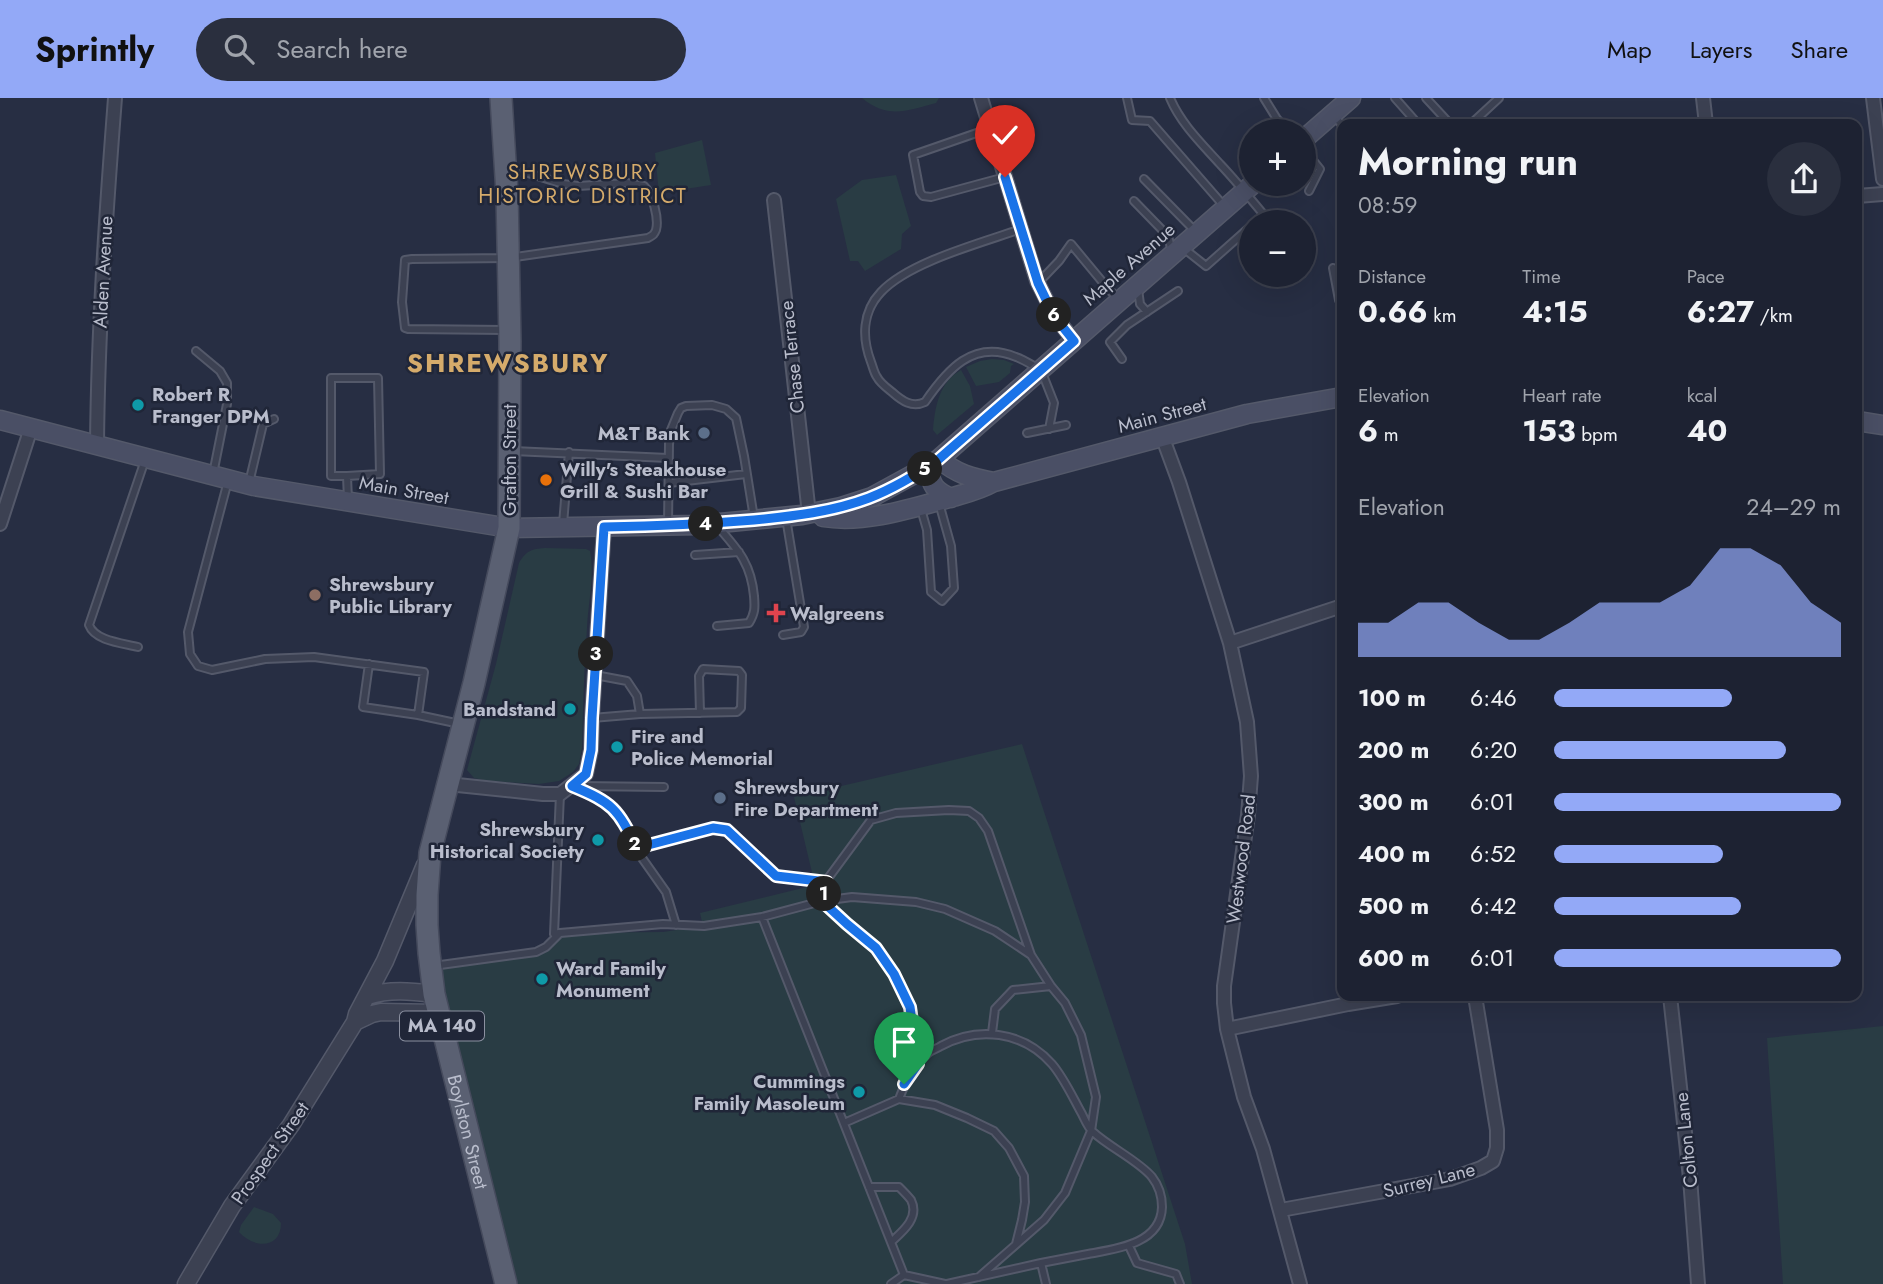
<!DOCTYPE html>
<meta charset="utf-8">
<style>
:root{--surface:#1d2232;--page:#2a2f3e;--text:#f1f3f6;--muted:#a0a4ac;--line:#3b3f4d;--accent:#93a9f7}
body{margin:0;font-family:Jost,sans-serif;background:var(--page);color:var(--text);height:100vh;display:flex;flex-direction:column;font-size:26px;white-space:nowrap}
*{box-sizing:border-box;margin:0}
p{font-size:23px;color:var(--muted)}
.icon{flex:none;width:38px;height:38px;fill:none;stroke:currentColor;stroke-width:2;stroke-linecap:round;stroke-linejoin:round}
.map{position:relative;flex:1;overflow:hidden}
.sheet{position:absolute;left:1337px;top:21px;width:525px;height:882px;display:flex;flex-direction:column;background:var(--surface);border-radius:14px;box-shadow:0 7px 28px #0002,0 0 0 2px var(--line)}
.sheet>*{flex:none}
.controls{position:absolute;left:1239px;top:21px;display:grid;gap:14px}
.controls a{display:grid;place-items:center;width:77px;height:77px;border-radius:50%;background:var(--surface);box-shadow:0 7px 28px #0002,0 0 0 2px var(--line);font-size:35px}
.pin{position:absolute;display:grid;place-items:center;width:60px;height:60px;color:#fff;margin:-72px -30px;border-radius:50% 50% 50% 0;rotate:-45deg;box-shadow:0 0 7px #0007}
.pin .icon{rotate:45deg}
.km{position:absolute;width:35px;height:35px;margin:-18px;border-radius:50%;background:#222;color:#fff;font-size:19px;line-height:35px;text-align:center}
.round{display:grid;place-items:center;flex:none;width:74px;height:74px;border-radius:37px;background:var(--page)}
.summary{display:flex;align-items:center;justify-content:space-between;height:119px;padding:0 21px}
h1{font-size:38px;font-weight:700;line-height:52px}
.stats{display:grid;grid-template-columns:repeat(3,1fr);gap:10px;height:119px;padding:7px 21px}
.stats div{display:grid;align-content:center}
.stats b{font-size:30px;font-weight:700}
.stats small{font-size:19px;font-weight:400}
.stats p{font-size:19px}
.chart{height:196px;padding:14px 21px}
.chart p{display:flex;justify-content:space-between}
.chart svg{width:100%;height:126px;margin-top:7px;fill:var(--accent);opacity:.7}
ul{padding:0 21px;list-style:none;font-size:23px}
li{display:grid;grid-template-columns:112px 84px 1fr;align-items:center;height:52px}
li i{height:18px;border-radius:9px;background:var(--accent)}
header{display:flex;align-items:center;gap:42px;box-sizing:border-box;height:98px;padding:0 35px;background:var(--accent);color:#111}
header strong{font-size:33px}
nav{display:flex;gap:38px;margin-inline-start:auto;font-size:24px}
.search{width:490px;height:63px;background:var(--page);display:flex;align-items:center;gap:18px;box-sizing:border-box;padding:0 24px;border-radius:38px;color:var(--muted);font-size:26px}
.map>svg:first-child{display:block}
</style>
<header>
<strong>Sprintly</strong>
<div class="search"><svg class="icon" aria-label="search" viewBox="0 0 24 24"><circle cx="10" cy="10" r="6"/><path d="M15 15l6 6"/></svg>Search here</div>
<nav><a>Map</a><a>Layers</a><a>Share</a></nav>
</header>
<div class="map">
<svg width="1883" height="1186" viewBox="0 0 1883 1186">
<rect width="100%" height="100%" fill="#272e43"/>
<path fill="#293c44" d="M 862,0 L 939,0 L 936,5 C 907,13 887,21 862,0 Z
M 702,42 L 711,87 L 659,95 L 655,55 Z
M 896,77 L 911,128 L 902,136 L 901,151 L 865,173 L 858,163 L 850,163 L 836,101 L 862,82 Z
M 992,261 L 1004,262 L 1014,266 L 1011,268 L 1010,275 L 999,284 L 976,288 L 966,269 L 980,263 Z
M 961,272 L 970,288 L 974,306 L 937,337 L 933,332 C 935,309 939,284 961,272 Z
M 545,450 L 586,451 L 590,453 C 595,478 588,505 587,530 C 584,570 583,610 582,650 L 579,666 L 573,674 L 559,683 L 539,686 L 487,683 L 474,680 L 467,672 L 496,566 L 519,465 C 526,453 531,451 545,450 Z
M 1022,646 L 1185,1146 L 1192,1186 L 506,1186 L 431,868 L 536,854 L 560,835 L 663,834 L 703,828 L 700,815 L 815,787 L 794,699 Z
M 1883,928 L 1883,1186 L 1783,1186 L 1767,940 Z
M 254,1109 L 273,1116 L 281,1125 C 281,1151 254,1151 239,1134 L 241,1127 Z"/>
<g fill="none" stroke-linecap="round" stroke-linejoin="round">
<defs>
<path id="service" d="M 1127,0 L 1132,22 L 1150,23 L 1224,108
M 1170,0 C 1181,26 1202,46 1220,66 C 1236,83 1250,100 1264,117 L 1256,124
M 1264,0 L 1277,21 L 1288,33
M 1395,0 L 1418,26
M 1426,0 L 1450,26
M 1334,18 L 1342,27
M 1471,26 L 1499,0
M 991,30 L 913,57 L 920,94 L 923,98 L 931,99 L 1005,79
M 1304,51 L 1320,71 L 1309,93
M 1144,81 L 1195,133
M 1134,103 L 1168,138 L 1172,154
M 1021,131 C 981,145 909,164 881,194 C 862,214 862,240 871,264 C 873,269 874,275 877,279 C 880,285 887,290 892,294 C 902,303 912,310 925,304 C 947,272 973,241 1016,259 C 1025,262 1033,268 1041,272 L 1054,305 L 1049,331
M 1182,149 L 1206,168 L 1251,128
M 1333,170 L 1339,202 L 1342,208
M 1039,184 L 1059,163 L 1071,146 L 1105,187 L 1118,201
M 1138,191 L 1140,206 L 1147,214
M 505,232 L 408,231 L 405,230 L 402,204 L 405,162 L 412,161 L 508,160 L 648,140 C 653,137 654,137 656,132 C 659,121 653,96 644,88 L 627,85 L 578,88 L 563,86 L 528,75 L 511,72
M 196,253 L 220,273 L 227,285 L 227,306 L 213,376
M 1122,261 L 1110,244 L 1127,227 L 1178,193
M 1027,335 L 1066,327
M 513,353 L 668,360
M 347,378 L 331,378 L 331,280 L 378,280 L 380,376 L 347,378 L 348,402
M 228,383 L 188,534 L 190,556 L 198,568 L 212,572 L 265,561 L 314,559 L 424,574 L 418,617 L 363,609 L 369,566
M 249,385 L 263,326 L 274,321
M 669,385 L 746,376
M 921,411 L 927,432 L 931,494 L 942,503 L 954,490 L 951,448 L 939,405
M 563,426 L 569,354
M 668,427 L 669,346 L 671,332 L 678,315 L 681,310 L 686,308 L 712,307 L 726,311 L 736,320 L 744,358 L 754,420
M 695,457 L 739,454
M 717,528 L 749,525 C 755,515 755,510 754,498 C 751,466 739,453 719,430
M 783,537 L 801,534 L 804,529 L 786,420
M 138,549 C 122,545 95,543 89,527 L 145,362
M 640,616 L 737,614 L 741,610 L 742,577 L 739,573 L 703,571 L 699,578 L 700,615
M 418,617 L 460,626
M 592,620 L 640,616 L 637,598 L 627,583 L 595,577
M 572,688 L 598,699 L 615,711 L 626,729 L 642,760 L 666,794 L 676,827
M 578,688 L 664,689
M 637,750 L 713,730 L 727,732 L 776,778 L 827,784
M 822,803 L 829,779 L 871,722 L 896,715 L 949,712 L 969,713 L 979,720 L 988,733 L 1031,857
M 822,803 L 847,826 L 876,850 L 894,876 L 910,909 L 918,966
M 762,819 L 822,803 L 852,799 L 916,804 L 945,811 L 995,833 L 1031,857 L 1051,888 L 1065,905 L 1081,937 L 1096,999 L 1091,1033 L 1065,1095 L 1044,1122 L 979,1179
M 559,835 L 554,836 L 560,696
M 433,868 L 536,854 L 546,849 L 560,835 L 663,826 L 704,828 L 762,819 L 904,1177
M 992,935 L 995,911 L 1013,892 L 1051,888
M 899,1001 C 905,985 913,967 927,956 C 930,953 936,951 941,948 C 978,928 1023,933 1052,966 C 1064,980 1073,1000 1082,1016 C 1085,1022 1088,1030 1093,1034 C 1109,1049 1139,1063 1152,1079 C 1159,1088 1162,1098 1162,1109 C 1161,1146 1116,1151 1088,1156 C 1073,1159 1057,1162 1041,1165 L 1046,1186
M 844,1025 L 899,1001 L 935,1007 L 967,1020 L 994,1033 L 1009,1050 L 1024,1078 L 1025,1104 L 1022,1122 L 1016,1146
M 869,1089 L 899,1089 C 903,1093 908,1098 911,1102 C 920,1120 902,1134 891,1144
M 1129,1148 L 1137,1165 L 1176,1176 L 1180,1186
M 891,1186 L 904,1177 L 945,1186
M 947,1186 L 1041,1165"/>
<path id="minor" d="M 981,0 L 1037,183 L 1054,217 L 1074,243
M 1703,0 L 1706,26
M 1873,0 L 1883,81
M 1857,98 L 1883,96
M 774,102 L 809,416
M 1162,338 L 1179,384 L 1230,545 L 1247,624 L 1251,678 L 1248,717 L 1224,888 L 1224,905 L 1227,931 L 1244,999 L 1263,1051 L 1300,1186
M 97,347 C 98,231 106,116 115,0
M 0,426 L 31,330
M 1230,545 L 1342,508
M 448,686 L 543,696 L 560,696 L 586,676 L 591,652 L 592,620 L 604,429
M 1670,898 L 1690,1080 L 1698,1186
M 1227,931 L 1348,906 L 1397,898
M 1281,1112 L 1450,1081 L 1481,1070 L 1493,1063 L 1497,1050 L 1497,1032 L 1475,898"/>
<path id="tertiary" d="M 367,898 C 390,891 410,893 434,896
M 355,924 L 372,916 L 381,914 L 439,915
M 186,1186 L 232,1108 L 291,1027 L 355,924 L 357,916 L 385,863 L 425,767"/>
<path id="secondary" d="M 1304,41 L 1351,0
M 0,322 L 254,388 L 509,430 L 699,427 L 802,417 L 841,409 L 872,399 L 927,369 L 939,361 L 1253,86
M 1857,323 L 1883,327
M 939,361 C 957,376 971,380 994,384
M 927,369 C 932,387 933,392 951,400
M 823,419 C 865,426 913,410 953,399 C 967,395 980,392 994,384 L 1247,316 L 1342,299"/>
<g id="primary">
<path id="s1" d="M 501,0 L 507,95 L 510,244 L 509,430 L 474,585 L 430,755 L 427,797 L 427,827 L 429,855 L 434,896 L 506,1186"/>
</g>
</defs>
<use href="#service" stroke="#54596a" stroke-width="10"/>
<use href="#minor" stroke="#54596a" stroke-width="16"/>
<use href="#tertiary" stroke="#54596a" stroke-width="19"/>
<use href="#secondary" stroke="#54596a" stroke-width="21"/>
<use href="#primary" stroke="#454a5c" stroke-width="24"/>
<use href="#service" stroke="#3c4152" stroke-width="6"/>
<use href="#minor" stroke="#3c4152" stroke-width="12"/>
<use href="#tertiary" stroke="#3c4152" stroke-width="16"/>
<use href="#secondary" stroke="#4a4f65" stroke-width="18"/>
<use href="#primary" stroke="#5a6072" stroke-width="21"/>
</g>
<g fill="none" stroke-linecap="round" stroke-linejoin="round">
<defs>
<path id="route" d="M 904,986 L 918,966 L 910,909 L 894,876 L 876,850 L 847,826 L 822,803 L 827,784 L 776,778 L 727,732 L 713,730 L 637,750 C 617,710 613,705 572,688 L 586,676 L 591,652 L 592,620 L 604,429 C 655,428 704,426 754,422 C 794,418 832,414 869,400 C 892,391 919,375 939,361 L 1074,243 L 1054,218 L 1038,185 L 1005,79"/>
</defs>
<use href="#route" stroke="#fff" stroke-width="14"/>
<use href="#route" stroke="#1a73e8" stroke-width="9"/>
</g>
<g fill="#0f9aa8" stroke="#202638" stroke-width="2.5">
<circle cx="138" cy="307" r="7"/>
<circle cx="570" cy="611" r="7"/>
<circle cx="617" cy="649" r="7"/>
<circle cx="598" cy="742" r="7"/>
<circle cx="542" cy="881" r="7"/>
<circle cx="859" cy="994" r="7"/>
</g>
<g fill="#5c6f8a" stroke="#202638" stroke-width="2.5">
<circle cx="704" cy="335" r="7"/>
<circle cx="720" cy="700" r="7"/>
</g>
<circle fill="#e8710a" stroke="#202638" stroke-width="2.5" cx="546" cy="382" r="7"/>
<circle fill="#8d6e63" stroke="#202638" stroke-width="2.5" cx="315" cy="497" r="7"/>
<path fill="#e0444e" stroke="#202638" stroke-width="2.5" d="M772.5 504.5h7v7h7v7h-7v7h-7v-7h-7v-7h7z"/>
<g text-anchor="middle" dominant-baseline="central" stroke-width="5" stroke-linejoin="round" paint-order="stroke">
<rect fill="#202638" stroke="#8b90a0" stroke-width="2" x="400" y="913.5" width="84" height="29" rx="5"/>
<g font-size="18" font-weight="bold" fill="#b9bdcc">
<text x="442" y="928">MA 140</text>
</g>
<g font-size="19" fill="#b9bdcc" stroke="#202638">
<text transform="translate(1129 166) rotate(-41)">Maple Avenue</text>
<text transform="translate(103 174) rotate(-87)">Alden Avenue</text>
<text transform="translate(792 259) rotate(-96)">Chase Terrace</text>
<text transform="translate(1162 317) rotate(-15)">Main Street</text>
<text transform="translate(509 362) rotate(-90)">Grafton Street</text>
<text transform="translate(404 392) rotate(10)">Main Street</text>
<text transform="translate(1241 761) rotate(-83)">Westwood Road</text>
<text stroke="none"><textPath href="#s1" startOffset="1048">Boylston Street</textPath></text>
<text transform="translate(1686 1042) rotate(-96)">Colton Lane</text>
<text transform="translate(270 1055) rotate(-55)">Prospect Street</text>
<text transform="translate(1429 1082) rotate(-14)">Surrey Lane</text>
</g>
<g font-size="19" font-weight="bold" fill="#b9bdcc" stroke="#202638" text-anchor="start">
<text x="152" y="296">Robert R<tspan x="152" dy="22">Franger DPM</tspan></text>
<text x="690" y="335" text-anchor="end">M&amp;T Bank</text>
<text x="560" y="371">Willy's Steakhouse<tspan x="560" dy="22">Grill &amp; Sushi Bar</tspan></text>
<text x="329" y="486">Shrewsbury<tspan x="329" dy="22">Public Library</tspan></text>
<text x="790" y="515">Walgreens</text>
<text x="556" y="611" text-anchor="end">Bandstand</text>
<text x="631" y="638">Fire and<tspan x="631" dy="22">Police Memorial</tspan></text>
<text x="734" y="689">Shrewsbury<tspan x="734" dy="22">Fire Department</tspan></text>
<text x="584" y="731" text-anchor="end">Shrewsbury<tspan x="584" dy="22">Historical Society</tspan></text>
<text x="556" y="870">Ward Family<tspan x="556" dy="22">Monument</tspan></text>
<text x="845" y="983" text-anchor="end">Cummings<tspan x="845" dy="22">Family Masoleum</tspan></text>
</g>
<g font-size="21" letter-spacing="2" fill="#d5ab6b" stroke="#202638">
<text x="583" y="74">SHREWSBURY<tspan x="583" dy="24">HISTORIC DISTRICT</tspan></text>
</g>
<g font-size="26" font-weight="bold" letter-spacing="2" fill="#d5ab6b" stroke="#202638">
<text x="508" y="265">SHREWSBURY</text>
</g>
</g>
</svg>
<div class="controls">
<a>+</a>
<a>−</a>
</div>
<div class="pin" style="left:904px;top:986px;background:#1e9e55"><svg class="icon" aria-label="arrive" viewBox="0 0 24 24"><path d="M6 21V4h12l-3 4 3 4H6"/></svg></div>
<div class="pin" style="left:1005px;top:79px;background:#d93025"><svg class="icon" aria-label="check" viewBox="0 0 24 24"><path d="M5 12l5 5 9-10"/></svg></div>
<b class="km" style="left:824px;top:796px">1</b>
<b class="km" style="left:635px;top:746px">2</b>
<b class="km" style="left:596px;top:556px">3</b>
<b class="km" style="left:706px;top:426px">4</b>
<b class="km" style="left:925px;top:371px">5</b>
<b class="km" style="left:1054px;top:217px">6</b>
<section class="sheet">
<div class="summary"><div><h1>Morning run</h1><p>08:59</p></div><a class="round"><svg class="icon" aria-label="share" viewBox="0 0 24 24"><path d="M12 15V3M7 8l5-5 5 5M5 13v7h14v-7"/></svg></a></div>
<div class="stats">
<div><p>Distance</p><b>0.66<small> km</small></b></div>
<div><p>Time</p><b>4:15</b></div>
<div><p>Pace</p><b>6:27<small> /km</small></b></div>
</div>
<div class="stats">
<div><p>Elevation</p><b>6<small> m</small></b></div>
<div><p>Heart rate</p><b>153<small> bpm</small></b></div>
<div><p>kcal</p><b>40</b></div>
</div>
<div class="chart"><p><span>Elevation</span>24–29 m</p>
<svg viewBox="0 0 160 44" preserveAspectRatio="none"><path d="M0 44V32L10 32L20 25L30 25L40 32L50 38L60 38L70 32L80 25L90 25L100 25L110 19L120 6L130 6L140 12L150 25L160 32V44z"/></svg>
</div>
<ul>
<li><b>100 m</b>6:46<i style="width:62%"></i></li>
<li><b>200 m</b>6:20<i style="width:81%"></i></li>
<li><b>300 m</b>6:01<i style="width:100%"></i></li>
<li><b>400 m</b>6:52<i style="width:59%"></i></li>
<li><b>500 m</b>6:42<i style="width:65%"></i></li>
<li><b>600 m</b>6:01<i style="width:100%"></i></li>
</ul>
</section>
</div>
